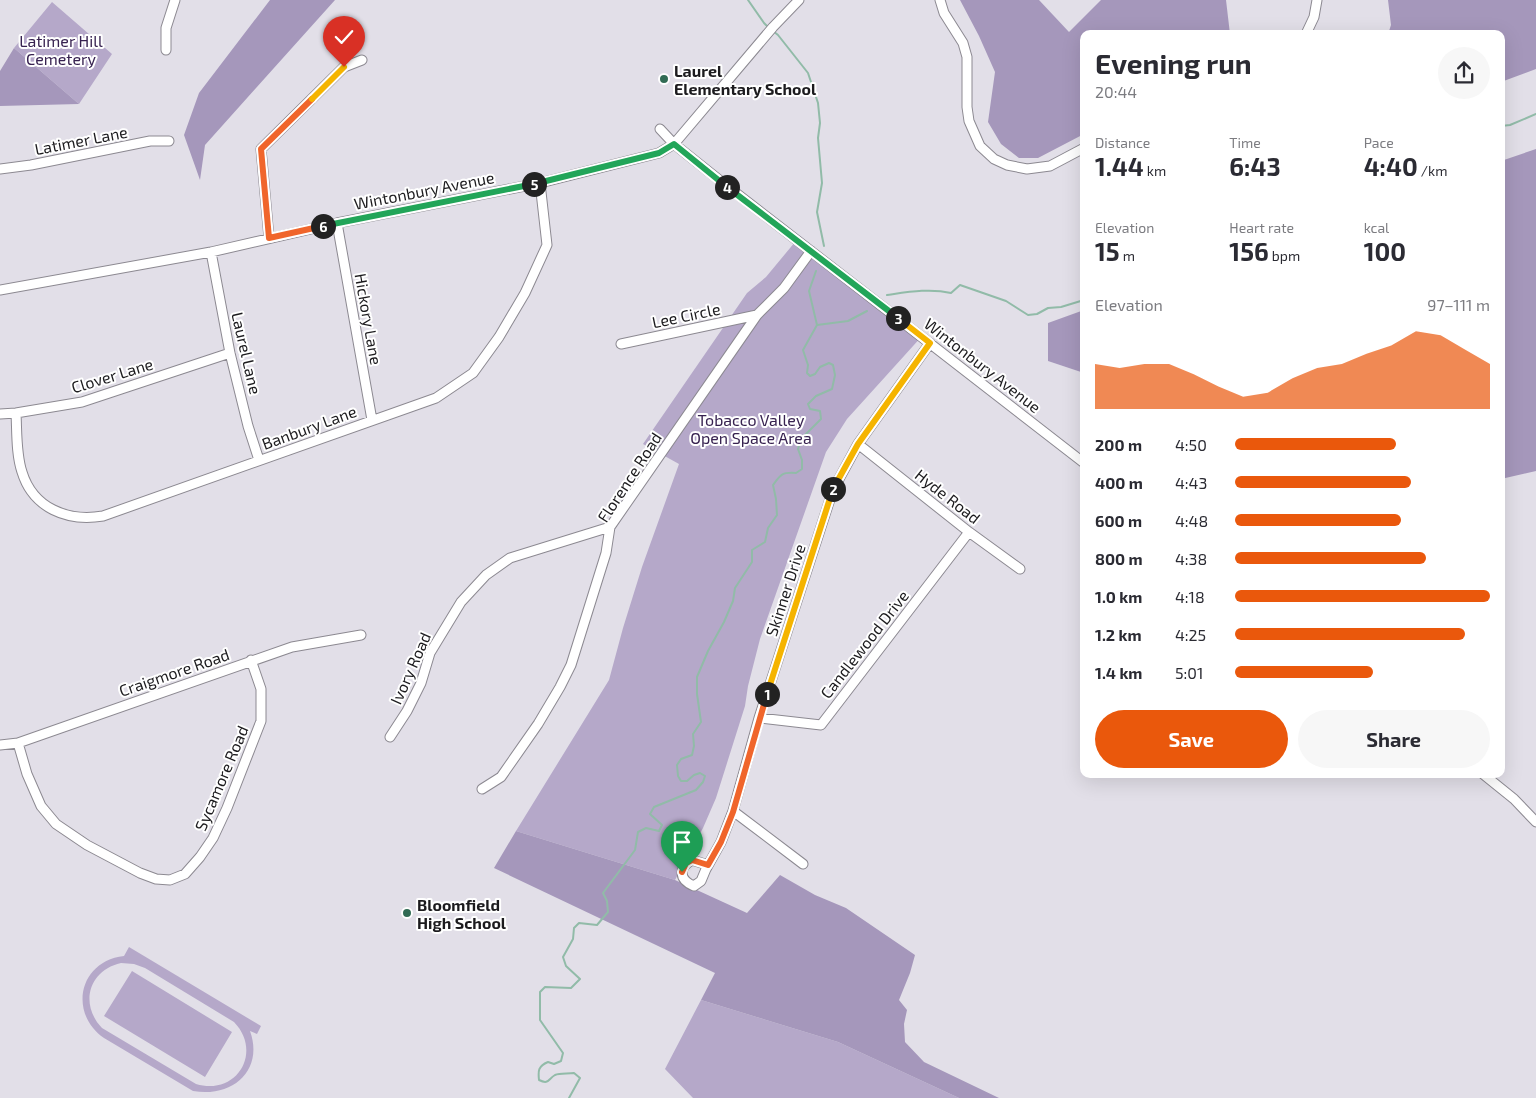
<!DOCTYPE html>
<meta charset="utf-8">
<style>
:root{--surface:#fff;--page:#f7f7f7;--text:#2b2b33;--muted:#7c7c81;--accent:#ea580c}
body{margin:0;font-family:"Exo 2",sans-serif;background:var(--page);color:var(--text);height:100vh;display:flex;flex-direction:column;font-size:19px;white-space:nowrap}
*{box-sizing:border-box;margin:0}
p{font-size:16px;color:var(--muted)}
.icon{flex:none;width:28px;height:28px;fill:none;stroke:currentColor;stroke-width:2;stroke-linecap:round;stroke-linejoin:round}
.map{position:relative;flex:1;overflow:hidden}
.panel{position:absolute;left:1080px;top:30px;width:425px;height:748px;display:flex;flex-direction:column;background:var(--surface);border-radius:10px;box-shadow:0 5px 20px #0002}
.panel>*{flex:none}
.pin{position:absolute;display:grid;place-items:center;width:42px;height:42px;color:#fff;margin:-51px -21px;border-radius:50% 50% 50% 0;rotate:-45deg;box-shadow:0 0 5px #0007}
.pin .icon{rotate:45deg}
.km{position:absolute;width:25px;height:25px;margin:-12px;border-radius:50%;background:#222;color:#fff;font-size:14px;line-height:25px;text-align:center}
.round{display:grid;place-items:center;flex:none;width:52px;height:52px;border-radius:26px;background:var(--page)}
.head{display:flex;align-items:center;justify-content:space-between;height:85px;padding:0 15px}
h1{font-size:28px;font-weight:700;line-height:38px}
.stats{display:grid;grid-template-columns:repeat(3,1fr);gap:8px;height:85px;padding:5px 15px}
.stats div{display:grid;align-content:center}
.stats b{font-size:25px;font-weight:700}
.stats small{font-size:14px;font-weight:400}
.stats p{font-size:14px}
.chart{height:140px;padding:10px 15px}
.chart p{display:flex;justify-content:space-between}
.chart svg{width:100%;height:90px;margin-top:5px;fill:var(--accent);opacity:.7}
.button{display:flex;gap:10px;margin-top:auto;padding:10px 15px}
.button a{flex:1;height:58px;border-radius:30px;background:var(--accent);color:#fff;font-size:20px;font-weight:700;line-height:58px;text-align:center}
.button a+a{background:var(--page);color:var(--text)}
ul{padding:0 15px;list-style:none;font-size:16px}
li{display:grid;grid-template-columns:80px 60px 1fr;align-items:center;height:38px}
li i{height:12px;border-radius:6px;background:var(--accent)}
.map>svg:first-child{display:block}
</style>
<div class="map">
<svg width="1536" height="1098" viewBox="0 0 1536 1098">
<rect width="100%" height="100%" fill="#e2dfe8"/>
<path fill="#b5a8c9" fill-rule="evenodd" d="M 52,2 L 112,54 L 79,104 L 14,48 Z
M 800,236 L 923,335 L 847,419 L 826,452 L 760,639 L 748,686 L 745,706 L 716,798 L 703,828 L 675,880 L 516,831 L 609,680 L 623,628 L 642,567 L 679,464 L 643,444 L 747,293 L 766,277 Z
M 129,947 L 261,1026 L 257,1034 L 250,1031 C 264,1070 233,1098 193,1091 L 104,1038 C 68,1013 79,961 124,956 ZM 121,963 L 134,964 L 145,968 L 234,1022 C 263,1052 237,1096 196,1084 L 102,1028 C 79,1004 89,970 121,963 Z
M 132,971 L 232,1032 L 205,1077 L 104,1016 Z
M 701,1000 L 838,1042 L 959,1098 L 693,1098 L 665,1069 Z"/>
<path fill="#a597bb" d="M 270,0 L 335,0 L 205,145 L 200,180 L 184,135 L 199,93 Z
M 960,0 L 1039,0 L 1069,32 L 1101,0 L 1226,0 L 1230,34 L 1084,34 L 1084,134 L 1038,158 L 1019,158 L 1001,144 L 988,122 L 995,72 L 979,36 Z
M 1388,0 L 1536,0 L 1536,69 L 1501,82 L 1501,34 L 1388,34 L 1391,25 Z
M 14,48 L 79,104 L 0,106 L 0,71 Z
M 1536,149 L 1536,471 L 1501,479 L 1501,161 Z
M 1084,310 L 1084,373 L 1048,361 L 1048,323 Z
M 516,831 L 675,880 L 747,913 L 780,875 L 815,895 L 846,908 L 915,955 L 910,973 L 899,1000 L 907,1010 L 904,1024 L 905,1042 L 924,1062 L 999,1098 L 959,1098 L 838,1042 L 701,1000 L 715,973 L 494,868 Z"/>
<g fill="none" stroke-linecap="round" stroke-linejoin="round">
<path stroke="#91bba8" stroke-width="2" d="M 748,0 L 764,23 L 769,28
M 773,31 L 778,35 L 808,73 L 818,103 L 820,123 L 818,138 L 822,183 L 817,212 L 824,246
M 1501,126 L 1510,125 L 1536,114
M 887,295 C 908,292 930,288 951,293 L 960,285 L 1006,301 L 1028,315 L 1037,314 L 1048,308 L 1061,307 L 1084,300
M 817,325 L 848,321 L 867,311
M 569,1098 L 580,1078 L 574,1073 C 568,1074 560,1073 555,1075 C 548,1079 549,1085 539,1080 C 538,1071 538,1066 548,1062 L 554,1064 L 561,1061 L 563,1053 L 540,1020 L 540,992 L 545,987 L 571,988 L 580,979 L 566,966 L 563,957 L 573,939 L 574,928 L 579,923 L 597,925 L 608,912 L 607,901 L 603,893 L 635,850 L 638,832 L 646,828 L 659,831 L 662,825 L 650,814 L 654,807 L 696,790 L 703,782 L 705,776 L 700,773 L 694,775 L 687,781 L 681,781 L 678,776 L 677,765 L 681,759 L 692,755 L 694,746 L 693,734 L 701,722 L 697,694 L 697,677 L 708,651 L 724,622 L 733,601 L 735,588 L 752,562 L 752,550 L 765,542 L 768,528 L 777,515 L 776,499 L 773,485 C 781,474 782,472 796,473 L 802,469 L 802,460 L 798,449 L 801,439 L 821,419 L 820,411 L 810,409 L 808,404 L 816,396 L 832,389 L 835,375 L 833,365 L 829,363 L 820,367 L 815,374 L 810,376 L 807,373 L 808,365 L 803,350 L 817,325 L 809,291 L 816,271"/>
<defs>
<path id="minor" d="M 940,0 L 944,13 L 963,43 L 967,57 L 967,107 L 969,121 L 980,146 L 994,159 L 1007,165 L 1027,169 L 1050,166 L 1084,148
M 1306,34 L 1314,17 L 1317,0
M 166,50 L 166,28 L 175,0
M 660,129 L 674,144 L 718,179 L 1084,463
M 0,169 L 31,165 L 150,141 L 169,141
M 337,223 L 372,420
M 269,238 L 261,149 L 344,67 L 362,60
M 211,252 L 230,353 L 248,426 L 259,460
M 0,290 L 211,252 L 337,223 L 540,183 L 659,153 L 674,144 L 773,27 L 799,0
M 621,344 L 757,315
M 16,413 C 17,432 16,454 22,472 C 33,508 67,522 103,516 L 436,398 L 473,373 L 499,337 L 525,293 L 547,245 L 540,183
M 0,414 L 16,413 L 82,402 L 230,353
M 858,444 L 969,532 L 1020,569
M 759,718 L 821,725 L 969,532
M 390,737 L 407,711 L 421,683 L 430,653 L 461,602 L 486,575 L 510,558 L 610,527
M 18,743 L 27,774 L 41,806 L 56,824 L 87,845 L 140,873 L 156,879 L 170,880 L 185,874 L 200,857 L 213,838 L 227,808 L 261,721 L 261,689 L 251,660
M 0,745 L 18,743 L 292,647 L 361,635
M 1483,774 L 1514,799 L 1536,822
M 482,789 L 501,777 L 538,724 L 560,687 L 571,665 L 606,553 L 610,527 L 757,315 L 784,288 L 811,251
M 733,811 L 803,864
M 708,865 L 692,860 C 678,868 679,880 694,886 L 701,881 L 706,869 L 721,842 L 733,811 L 759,718 L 833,490 L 858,444 L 930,343"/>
</defs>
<use href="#minor" stroke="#8c8991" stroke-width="11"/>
<use href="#minor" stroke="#fff" stroke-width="9"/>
</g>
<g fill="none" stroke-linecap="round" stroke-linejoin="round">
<defs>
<path id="split-1" d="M 682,872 L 686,863 L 692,860 L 708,865 L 721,842 L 733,812 L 767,694"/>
<path id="split-2" d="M 767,694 L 833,489"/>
<path id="split-3" d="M 833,489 L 858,444 L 930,343 L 898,318"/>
<path id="split-4" d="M 727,187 L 898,318"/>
<path id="split-5" d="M 534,184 L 659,153 L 674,144 L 727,187"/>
<path id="split-6" d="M 323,226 L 534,184"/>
<path id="split-7" d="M 312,99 L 261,149 L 269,238 L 323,226"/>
<path id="split-8" d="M 312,99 L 344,67"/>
</defs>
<use href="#split-1" stroke="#fff" stroke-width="10"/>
<use href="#split-2" stroke="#fff" stroke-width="10"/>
<use href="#split-3" stroke="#fff" stroke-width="10"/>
<use href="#split-4" stroke="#fff" stroke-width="10"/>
<use href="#split-5" stroke="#fff" stroke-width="10"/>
<use href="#split-6" stroke="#fff" stroke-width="10"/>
<use href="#split-7" stroke="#fff" stroke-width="10"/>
<use href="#split-8" stroke="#fff" stroke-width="10"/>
<use href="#split-1" stroke="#f0652b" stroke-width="6"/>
<use href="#split-2" stroke="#f5b400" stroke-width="6"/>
<use href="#split-3" stroke="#f5b400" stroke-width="6"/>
<use href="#split-4" stroke="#22a559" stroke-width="6"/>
<use href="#split-5" stroke="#22a559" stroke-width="6"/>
<use href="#split-6" stroke="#22a559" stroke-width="6"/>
<use href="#split-7" stroke="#f0652b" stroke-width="6"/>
<use href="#split-8" stroke="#f5b400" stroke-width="6"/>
</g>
<g fill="#316b54" stroke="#fff" stroke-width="2">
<circle cx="664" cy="79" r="5"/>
<circle cx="407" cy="913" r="5"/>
</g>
<g text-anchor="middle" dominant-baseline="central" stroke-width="4" stroke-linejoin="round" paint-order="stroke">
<g font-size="16" fill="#372250" stroke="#fff">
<text x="61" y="40">Latimer Hill<tspan x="61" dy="18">Cemetery</tspan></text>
<text x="751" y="419">Tobacco Valley<tspan x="751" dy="18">Open Space Area</tspan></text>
</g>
<g font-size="16" font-weight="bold" fill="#1c1b1e" stroke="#fff" text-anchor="start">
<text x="674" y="70">Laurel<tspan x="674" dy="18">Elementary School</tspan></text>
<text x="417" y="904">Bloomfield<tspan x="417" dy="18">High School</tspan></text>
</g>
<g font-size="16" fill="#1c1b1e" stroke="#fff">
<text transform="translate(81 140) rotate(-11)">Latimer Lane</text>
<text transform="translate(424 190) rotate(-11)">Wintonbury Avenue</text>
<text transform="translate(686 315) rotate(-12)">Lee Circle</text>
<text transform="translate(369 319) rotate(80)">Hickory Lane</text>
<text transform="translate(247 353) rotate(77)">Laurel Lane</text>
<text transform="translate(983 365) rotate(38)">Wintonbury Avenue</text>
<text transform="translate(112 375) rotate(-17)">Clover Lane</text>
<text transform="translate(309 427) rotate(-20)">Banbury Lane</text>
<text transform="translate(629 477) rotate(-57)">Florence Road</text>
<text transform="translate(948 496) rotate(38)">Hyde Road</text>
<text transform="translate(785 590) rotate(-72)">Skinner Drive</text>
<text transform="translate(864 644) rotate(-52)">Candlewood Drive</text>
<text transform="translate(410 668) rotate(-66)">Ivory Road</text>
<text transform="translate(174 672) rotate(-19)">Craigmore Road</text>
<text transform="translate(221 778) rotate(-67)">Sycamore Road</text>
</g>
</g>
</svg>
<div class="pin" style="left:682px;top:872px;background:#1e9e55"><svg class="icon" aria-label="arrive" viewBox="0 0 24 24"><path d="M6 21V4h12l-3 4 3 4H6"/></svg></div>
<div class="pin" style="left:344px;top:67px;background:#d93025"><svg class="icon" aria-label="check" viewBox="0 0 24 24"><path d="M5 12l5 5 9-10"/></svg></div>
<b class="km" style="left:767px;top:694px">1</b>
<b class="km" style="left:833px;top:489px">2</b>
<b class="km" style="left:898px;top:318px">3</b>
<b class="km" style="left:727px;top:187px">4</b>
<b class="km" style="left:534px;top:184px">5</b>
<b class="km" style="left:323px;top:226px">6</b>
<section class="panel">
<div class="head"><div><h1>Evening run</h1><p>20:44</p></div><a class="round"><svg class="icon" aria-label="share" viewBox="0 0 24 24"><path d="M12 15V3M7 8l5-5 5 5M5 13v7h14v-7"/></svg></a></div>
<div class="stats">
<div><p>Distance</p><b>1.44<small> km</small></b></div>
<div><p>Time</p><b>6:43</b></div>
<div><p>Pace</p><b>4:40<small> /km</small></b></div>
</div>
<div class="stats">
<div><p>Elevation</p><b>15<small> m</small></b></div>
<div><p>Heart rate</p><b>156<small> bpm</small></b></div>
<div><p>kcal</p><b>100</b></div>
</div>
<div class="chart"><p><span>Elevation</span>97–111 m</p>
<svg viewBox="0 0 160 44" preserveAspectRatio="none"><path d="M0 44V22L10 24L20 22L30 22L40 27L50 33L60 38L70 36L80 29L90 24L100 22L110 17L120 13L130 6L140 8L150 15L160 22V44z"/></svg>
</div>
<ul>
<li><b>200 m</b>4:50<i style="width:63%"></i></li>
<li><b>400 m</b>4:43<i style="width:69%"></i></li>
<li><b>600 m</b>4:48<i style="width:65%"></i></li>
<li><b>800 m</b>4:38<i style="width:75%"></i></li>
<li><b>1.0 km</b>4:18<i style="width:100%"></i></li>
<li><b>1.2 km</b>4:25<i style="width:90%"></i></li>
<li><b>1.4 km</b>5:01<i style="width:54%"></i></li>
</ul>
<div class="button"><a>Save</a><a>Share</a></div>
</section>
</div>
